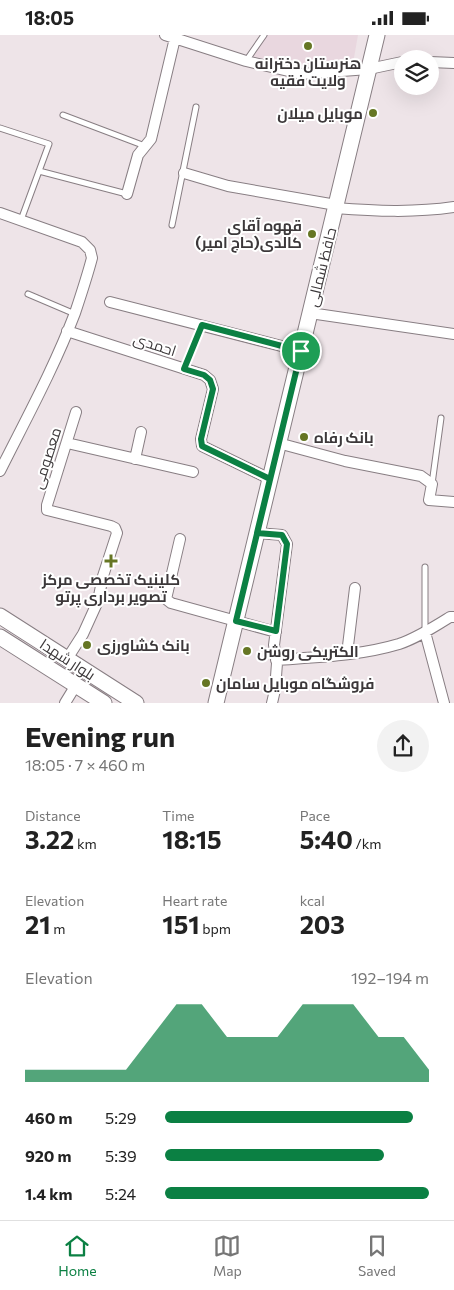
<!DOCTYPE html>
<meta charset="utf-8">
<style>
:root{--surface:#fff;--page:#f2f2f2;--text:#222;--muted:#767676;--line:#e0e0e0;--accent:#0b8043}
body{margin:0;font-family:Commissioner,Cairo,sans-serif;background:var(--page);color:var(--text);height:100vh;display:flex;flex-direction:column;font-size:19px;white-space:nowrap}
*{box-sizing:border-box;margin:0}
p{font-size:16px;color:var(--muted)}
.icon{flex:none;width:28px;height:28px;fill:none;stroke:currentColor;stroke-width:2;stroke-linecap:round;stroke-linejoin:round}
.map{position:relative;height:668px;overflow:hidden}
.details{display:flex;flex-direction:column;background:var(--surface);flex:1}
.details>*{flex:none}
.buttons{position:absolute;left:394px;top:15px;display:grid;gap:10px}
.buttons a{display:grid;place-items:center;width:45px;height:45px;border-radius:50%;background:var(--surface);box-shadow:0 5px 20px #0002;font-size:25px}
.pin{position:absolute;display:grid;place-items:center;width:42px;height:42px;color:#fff;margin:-21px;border:2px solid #fff;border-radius:50%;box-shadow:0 1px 5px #0007}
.round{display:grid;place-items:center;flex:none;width:52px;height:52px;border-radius:26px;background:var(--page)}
.head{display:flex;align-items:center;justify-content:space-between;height:85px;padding:0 25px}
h1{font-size:28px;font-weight:700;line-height:38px}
.stats{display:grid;grid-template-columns:repeat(3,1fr);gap:8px;height:85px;padding:5px 25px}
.stats div{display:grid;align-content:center}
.stats b{font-size:25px;font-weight:700}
.stats small{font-size:14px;font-weight:400}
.stats p{font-size:14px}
.chart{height:140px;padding:10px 25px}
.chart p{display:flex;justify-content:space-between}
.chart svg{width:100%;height:90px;margin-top:5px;fill:var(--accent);opacity:.7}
ul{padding:0 25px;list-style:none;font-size:16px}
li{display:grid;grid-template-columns:80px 60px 1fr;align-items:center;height:38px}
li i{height:12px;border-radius:6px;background:var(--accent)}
.status{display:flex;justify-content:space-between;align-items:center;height:35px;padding:0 25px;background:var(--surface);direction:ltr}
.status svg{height:14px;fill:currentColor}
.tab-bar{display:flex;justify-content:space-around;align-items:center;height:70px;border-top:1px solid var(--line);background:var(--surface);font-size:14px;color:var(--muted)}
.tab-bar a{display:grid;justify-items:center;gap:2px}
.tab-bar .selected{color:var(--accent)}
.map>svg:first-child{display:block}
</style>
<div class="status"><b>18:05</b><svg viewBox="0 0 49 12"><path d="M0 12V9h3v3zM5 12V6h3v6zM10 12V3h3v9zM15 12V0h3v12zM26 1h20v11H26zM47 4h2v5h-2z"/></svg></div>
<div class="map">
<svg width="454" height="668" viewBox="0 0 454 668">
<rect width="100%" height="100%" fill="#eee4e8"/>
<path fill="#e9d7df" d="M 268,0 L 358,0 L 352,34 L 300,35 L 253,21 Z"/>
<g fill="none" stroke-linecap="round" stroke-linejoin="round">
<defs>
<path id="service" d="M 246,26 L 264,0
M 63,80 L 145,111
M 0,93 L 49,109 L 21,185
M 39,136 L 127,159
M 172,190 L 196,72
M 28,259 L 75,279
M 184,333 L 202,291
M 432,449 L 441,383
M 425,532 L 425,596"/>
<path id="minor" d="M 165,0 L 246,26 L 301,39 L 369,34 L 402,27
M 430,27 L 454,28
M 184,138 L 228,151 L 336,170
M 127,159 L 138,120 L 151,104 L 175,3
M 335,173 C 375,176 414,178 454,172
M 0,178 L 82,207 L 90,215 L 92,223 C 87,242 81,260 75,278 C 54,333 26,384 0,436
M 110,267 L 301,316
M 310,278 L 454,299
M 67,296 L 204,340 L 210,345 L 213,354 L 201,404 L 202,411 L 270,444
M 67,408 L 193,437
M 278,408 L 345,426 L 421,441 L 432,449 L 429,465 L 454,467
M 135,424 L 141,397
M 257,498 L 282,500 L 287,509 L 274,610 L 277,628 L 275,655 L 272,668
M 180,504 L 166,564 L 171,568 L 276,597
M 425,597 L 444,668
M 347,619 L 355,553
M 67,624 L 83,599 L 98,566 L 103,541 L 117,498 L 115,493 L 111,491 L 47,475 L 47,470 L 76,377
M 276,625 C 317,622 359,621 399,609 C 417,603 434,592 450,582 L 454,582
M 65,668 L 76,650"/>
<path id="secondary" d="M 0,581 L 136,668
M 0,602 L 104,668
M 216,668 L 377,0"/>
</defs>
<use href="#service" stroke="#887e83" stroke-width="7"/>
<use href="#minor" stroke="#887e83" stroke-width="12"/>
<use href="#secondary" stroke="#887e83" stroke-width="17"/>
<use href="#service" stroke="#fff" stroke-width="5"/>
<use href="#minor" stroke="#fff" stroke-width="10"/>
<use href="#secondary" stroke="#fff" stroke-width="15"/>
</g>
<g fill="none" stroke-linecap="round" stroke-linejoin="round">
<defs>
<path id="route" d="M 301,316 C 279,406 257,496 236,586 L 276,596 L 287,509 L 282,500 L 257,498 L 270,444 L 202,411 L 201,404 L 213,354 L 210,345 L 204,340 L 184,334 L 202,290 L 301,316"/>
</defs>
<use href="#route" stroke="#fff" stroke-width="10"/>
<use href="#route" stroke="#0b8043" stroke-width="6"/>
</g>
<g fill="#667624" stroke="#fff" stroke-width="2">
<circle cx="308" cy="11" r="5"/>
<circle cx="373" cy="78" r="5"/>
<circle cx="312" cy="199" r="5"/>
<circle cx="304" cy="402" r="5"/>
<path d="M108.5 518.5h5v5h5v5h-5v5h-5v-5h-5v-5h5z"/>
<circle cx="87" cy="610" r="5"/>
<circle cx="247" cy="616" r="5"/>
<circle cx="206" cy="648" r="5"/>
</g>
<g text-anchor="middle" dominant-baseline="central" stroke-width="4" stroke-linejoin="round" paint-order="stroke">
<g font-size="15" font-weight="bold" fill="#3c383a" stroke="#fff" text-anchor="start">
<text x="308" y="28" text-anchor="middle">هنرستان دخترانه<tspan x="308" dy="17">ولایت فقیه</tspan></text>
<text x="363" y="78" text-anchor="end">موبایل میلان</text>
<text x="302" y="190" text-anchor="end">قهوه آقای<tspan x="302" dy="17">کالدی(حاج امیر)</tspan></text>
<text x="314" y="402">بانک رفاه</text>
<text x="111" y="544" text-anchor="middle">کلینیک تخصصی مرکز<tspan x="111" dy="17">تصویر برداری پرتو</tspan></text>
<text x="97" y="610">بانک کشاورزی</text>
<text x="257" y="616">الکتریکی روشن</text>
<text x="216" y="648">فروشگاه موبایل سامان</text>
</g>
<g font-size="15" fill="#3c383a" stroke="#fff">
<text transform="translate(321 232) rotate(-76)">حافظ شمالی</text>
<text transform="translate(155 309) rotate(18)">احمدی</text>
<text transform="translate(46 423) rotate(-72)">معصومی</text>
<text transform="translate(68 624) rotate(33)">بلوار شهدا</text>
</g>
</g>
</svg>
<div class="buttons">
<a><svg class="icon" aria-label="layers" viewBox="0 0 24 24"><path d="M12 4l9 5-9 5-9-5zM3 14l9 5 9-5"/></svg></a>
</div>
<div class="pin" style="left:301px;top:316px;background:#1e9e55"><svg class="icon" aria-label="arrive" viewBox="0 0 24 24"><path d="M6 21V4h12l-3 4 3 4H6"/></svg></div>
</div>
<section class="details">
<div class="head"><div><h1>Evening run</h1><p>18:05 · 7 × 460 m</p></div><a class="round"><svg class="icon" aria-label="share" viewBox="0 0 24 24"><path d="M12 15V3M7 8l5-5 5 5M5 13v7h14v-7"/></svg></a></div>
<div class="stats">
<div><p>Distance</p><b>3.22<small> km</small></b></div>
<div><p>Time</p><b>18:15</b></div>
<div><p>Pace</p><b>5:40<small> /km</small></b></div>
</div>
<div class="stats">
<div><p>Elevation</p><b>21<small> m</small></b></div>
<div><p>Heart rate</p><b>151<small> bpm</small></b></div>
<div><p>kcal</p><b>203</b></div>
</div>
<div class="chart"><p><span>Elevation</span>192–194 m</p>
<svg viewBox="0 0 160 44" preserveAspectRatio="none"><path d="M0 44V38L10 38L20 38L30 38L40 38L50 22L60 6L70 6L80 22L90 22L100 22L110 6L120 6L130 6L140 22L150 22L160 38V44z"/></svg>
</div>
<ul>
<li><b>460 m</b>5:29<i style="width:94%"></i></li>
<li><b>920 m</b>5:39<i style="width:83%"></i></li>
<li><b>1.4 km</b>5:24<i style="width:100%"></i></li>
</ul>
</section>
<nav class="tab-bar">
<a class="selected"><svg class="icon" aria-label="home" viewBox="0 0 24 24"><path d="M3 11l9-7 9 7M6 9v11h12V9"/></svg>Home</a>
<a><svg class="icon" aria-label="map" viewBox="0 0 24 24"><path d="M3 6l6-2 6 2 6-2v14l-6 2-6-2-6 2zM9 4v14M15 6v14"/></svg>Map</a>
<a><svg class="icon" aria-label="saved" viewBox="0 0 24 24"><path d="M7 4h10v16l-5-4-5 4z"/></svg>Saved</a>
</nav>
